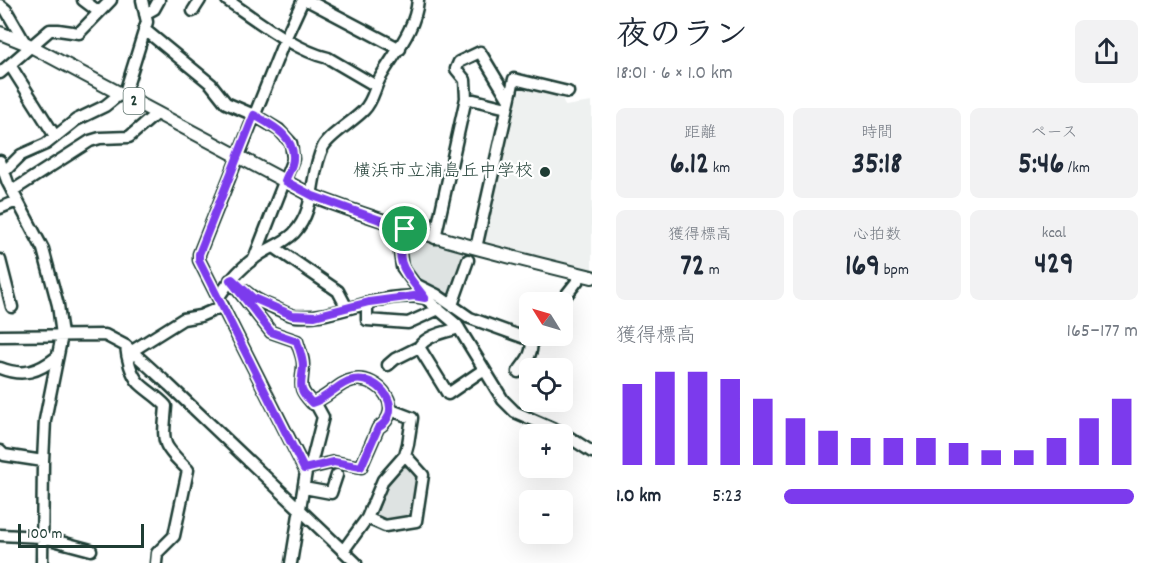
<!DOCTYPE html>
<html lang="ja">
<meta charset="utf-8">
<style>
:root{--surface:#fff;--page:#f2f2f3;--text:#1f2937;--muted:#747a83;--accent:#7c3aed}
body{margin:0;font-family:Dekko,"Klee One",sans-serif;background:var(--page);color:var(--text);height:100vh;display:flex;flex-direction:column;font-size:22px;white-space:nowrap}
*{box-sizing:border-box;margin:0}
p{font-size:20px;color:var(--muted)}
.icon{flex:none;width:33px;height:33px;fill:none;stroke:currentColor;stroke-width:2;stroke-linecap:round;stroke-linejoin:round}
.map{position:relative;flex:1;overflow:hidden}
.side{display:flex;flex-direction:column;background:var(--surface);width:570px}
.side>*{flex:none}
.needle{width:39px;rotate:307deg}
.fabs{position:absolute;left:519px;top:292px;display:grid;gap:12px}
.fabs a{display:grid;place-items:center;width:54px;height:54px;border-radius:9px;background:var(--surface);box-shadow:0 6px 24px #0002;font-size:30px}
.scale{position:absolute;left:18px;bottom:15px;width:126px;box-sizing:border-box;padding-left:6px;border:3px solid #1f3d34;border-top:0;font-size:16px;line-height:21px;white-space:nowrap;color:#1f3d34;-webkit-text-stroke:4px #fff;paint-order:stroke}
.pin{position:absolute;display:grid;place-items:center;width:51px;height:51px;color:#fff;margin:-26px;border:3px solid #fff;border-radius:50%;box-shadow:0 2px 6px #0007}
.round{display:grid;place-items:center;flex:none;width:63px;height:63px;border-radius:9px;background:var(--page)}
.head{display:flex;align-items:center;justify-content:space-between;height:102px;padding:0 24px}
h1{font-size:33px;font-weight:700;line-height:45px}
.figures{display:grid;grid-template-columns:repeat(3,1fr);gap:9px;height:102px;padding:6px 24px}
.figures div{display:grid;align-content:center;border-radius:9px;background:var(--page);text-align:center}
.figures b{font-size:30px;font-weight:700}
.figures small{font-size:16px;font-weight:400}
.figures p{font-size:16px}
.chart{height:168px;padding:12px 24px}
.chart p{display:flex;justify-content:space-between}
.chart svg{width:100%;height:108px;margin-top:6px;stroke:var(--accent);stroke-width:6}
ul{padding:0 24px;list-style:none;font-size:20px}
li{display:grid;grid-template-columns:96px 72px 1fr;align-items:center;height:45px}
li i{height:15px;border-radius:8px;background:var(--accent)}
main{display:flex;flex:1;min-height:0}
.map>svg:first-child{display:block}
</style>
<main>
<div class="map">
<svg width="592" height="563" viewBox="0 0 592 563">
<rect width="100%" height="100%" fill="#fff"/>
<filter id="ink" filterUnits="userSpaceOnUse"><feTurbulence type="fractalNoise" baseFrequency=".0167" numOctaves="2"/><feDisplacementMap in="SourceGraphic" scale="12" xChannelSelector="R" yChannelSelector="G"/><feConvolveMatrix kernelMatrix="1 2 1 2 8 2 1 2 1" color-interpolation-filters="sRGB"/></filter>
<g filter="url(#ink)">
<path fill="#eef1f0" d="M 522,83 L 561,95 L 565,106 L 592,102 L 592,269 L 484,242 L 481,238 Z"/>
<path fill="#dee3e2" stroke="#7e908b" stroke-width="1.5" d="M 406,232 L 470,249 L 451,299 C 421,283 392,273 406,232 Z
M 403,467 L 408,467 C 424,483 416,492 412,513 C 404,520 383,524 376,515 L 387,486 Z"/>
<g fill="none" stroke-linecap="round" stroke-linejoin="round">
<defs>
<path id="minor" d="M 83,0 L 99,12
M 227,0 C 255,19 296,51 328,58 L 376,86
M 307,0 L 400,49
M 0,5 L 6,10 L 25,43
M 193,11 L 200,0
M 145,14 L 154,9 L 159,0
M 144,29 L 211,84 L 226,103 L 254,115 L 279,130 L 291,143 L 293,159 L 254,259
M 10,65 L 55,136
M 0,73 L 50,30 L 58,30 L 79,33 L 111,0
M 124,96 L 147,22 L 142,0
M 466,98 L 507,108
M 0,161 L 8,183 L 43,249 L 58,305 L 62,335 L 45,420 L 43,461 L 42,563
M 4,172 L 21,155 L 46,144 L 76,120 L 105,106 L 120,94
M 12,191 L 90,141 L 100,138 L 129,137 L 157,113
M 0,208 L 17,201
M 405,229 L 399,246 L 402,267 L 425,298 L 457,325 L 503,400 L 515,412 L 561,432 L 592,452
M 435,238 L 466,98 L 465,80 L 456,69 L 459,62 L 480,52 L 509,100
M 274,247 L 338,291 L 347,308
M 476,248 L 514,79 L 568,92
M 0,260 L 12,307
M 230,280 L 271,332 L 297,341 C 299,349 304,358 303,366 C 302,386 297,387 312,403 C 327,399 339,382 353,380 C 380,375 406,410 378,428 L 361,467 L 334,462 L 305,469
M 417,285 L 437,295 L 470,318 L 531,340 L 540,336
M 245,291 C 254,299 263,303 273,307 C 280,310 288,315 295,316 C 339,320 381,289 425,298
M 218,298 C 229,281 242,266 259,255 C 271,247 284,243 294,233 C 317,208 309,175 323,147 C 329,135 354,121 364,110 C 373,101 374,89 380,78 C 395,52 415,31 418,0
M 367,303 L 367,320 L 408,323 L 439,309
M 560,303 L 582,275
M 452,305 L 468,260
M 0,336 L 105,335 L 126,346 L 169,385 L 356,563
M 126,346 C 127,358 131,374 139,383 C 147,391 157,396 166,406 C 163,445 160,442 188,470 L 174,536 L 157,553 L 156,563
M 419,347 L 448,394 L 483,370
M 132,351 L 183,319 L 200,316 L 223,306
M 388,365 L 395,359 L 419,347 C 427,335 446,332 459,328
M 0,368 C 23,377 38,372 57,357
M 518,372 C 526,361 534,353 531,340
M 391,410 L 412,418 L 408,444 L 405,455
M 0,451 L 4,455 L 43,461
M 310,468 L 323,417 L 317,406 L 312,403
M 304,488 L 331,493 L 337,475
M 0,535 L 42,537 L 91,550
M 343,551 L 367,518 L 383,480 L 405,455 L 423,475 L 416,521 L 385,526 L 367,518
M 291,563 L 306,472 L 199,260 L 199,254 L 285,39 L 303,0"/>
<path id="major" d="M 0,33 L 25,43 L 313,196 C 404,231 497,254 592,277"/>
</defs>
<use href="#minor" stroke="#1f3d34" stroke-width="15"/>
<use href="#major" stroke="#1f3d34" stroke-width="16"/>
<use href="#minor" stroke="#fff" stroke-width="10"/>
<use href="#major" stroke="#fff" stroke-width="12"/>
</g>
</g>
<g fill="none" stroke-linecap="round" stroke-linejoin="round" filter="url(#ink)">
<defs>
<path id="route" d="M 254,115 C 271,125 295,136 293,159 C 293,166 287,175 285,181 L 313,196 L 405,229 C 393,264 405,271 425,298 L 414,296 L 369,302 L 315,316 L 292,315 L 253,298 L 232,279 L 230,280 L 271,332 L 297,341 C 299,349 303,358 303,366 C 302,386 296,387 312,403 C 327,399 339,382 353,380 C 380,375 406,410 378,428 L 361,467 L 334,462 L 304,469 L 199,260 L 199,254 Z"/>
</defs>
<use href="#route" stroke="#fff" stroke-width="12"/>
<use href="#route" stroke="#7c3aed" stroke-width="8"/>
</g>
<circle fill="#1f3d34" stroke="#fff" stroke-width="2" cx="545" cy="172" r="6"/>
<g text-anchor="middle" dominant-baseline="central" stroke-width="4.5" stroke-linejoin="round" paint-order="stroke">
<rect fill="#fff" stroke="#627771" stroke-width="1.5" x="123.5" y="88" width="21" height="26" rx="4.5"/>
<g font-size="16" font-weight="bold" fill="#1f3d34">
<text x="134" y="101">2</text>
</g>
<g font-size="18" fill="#1f3d34" stroke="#fff" text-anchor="end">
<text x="533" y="172">横浜市立浦島丘中学校</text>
</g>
</g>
</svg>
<div class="fabs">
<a><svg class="needle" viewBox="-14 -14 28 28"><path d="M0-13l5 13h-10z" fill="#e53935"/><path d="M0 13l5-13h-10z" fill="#747a83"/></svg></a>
<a><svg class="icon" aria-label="locate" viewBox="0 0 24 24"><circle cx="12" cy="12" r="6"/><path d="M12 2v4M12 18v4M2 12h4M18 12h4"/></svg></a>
<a>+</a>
<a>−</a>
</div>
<div class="scale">100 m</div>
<div class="pin" style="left:405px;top:229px;background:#1e9e55"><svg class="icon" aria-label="arrive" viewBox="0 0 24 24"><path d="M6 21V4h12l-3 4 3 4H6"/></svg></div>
</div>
<section class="side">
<div class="head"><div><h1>夜のラン</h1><p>18:01 · 6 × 1.0 km</p></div><a class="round"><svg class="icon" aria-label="share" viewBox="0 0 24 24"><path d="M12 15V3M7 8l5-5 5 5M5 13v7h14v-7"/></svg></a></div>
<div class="figures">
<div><p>距離</p><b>6.12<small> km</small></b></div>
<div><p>時間</p><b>35:18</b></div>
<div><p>ペース</p><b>5:46<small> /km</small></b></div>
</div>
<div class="figures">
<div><p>獲得標高</p><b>72<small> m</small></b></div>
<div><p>心拍数</p><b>169<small> bpm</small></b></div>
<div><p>kcal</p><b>429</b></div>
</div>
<div class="chart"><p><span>獲得標高</span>165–177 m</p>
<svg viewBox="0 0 160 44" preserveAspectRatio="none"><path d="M5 44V11M15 44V6M25 44V6M35 44V9M45 44V17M55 44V25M65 44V30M75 44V33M85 44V33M95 44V33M105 44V35M115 44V38M125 44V38M135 44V33M145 44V25M155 44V17"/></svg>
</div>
<ul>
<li><b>1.0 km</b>5:23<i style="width:99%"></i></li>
</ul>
</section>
</main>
